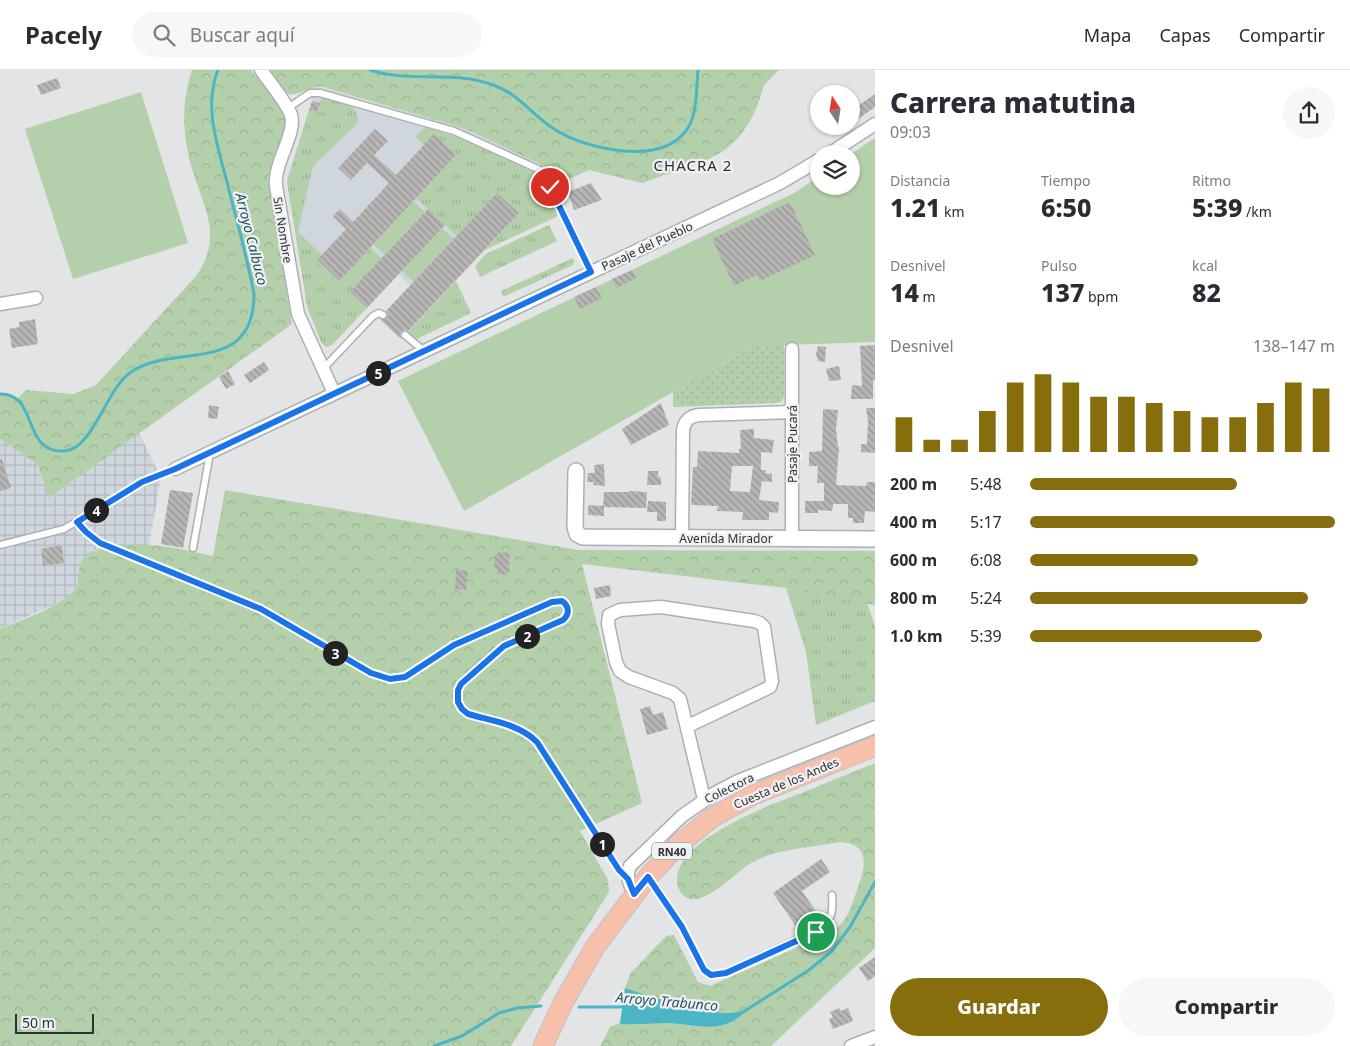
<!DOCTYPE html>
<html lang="es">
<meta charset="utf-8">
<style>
:root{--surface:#fff;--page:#f7f7f7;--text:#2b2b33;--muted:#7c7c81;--line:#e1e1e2;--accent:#866e0c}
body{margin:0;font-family:"Noto Sans",sans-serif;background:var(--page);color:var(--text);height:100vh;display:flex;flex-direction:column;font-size:19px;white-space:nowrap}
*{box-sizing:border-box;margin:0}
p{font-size:16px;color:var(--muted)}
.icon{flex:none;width:28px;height:28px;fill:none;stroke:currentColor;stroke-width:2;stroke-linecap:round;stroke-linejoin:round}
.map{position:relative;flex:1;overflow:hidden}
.side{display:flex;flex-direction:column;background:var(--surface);width:475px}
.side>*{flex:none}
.needle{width:32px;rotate:348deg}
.fabs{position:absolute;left:810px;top:15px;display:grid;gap:10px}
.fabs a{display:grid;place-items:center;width:50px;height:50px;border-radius:50%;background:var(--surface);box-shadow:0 1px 4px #0004;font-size:25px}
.scale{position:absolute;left:15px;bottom:12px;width:79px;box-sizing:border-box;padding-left:5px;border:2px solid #313132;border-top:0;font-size:14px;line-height:18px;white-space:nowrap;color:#313132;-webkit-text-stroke:4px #eff1f4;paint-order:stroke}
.pin{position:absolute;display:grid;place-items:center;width:42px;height:42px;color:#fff;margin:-21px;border:2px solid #fff;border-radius:50%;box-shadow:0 1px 5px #0007}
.km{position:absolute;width:25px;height:25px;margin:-12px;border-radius:50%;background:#222;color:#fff;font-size:14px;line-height:25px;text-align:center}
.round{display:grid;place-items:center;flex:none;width:52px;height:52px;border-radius:26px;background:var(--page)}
.summary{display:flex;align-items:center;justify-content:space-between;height:85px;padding:0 15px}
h1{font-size:28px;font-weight:800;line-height:38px}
.metrics{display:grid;grid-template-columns:repeat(3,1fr);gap:8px;height:85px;padding:5px 15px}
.metrics div{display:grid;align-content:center}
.metrics b{font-size:25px;font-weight:800}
.metrics small{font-size:14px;font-weight:400}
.metrics p{font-size:14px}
.chart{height:140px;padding:10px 15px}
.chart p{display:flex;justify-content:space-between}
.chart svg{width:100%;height:90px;margin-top:5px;stroke:var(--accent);stroke-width:6}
.action{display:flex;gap:10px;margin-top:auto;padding:10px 15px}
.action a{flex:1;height:58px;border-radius:30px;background:var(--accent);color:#fff;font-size:20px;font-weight:800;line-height:58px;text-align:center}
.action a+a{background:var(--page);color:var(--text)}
ul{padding:0 15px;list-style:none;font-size:16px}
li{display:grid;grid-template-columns:80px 60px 1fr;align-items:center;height:38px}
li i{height:12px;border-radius:6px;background:var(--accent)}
header{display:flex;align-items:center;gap:30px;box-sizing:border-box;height:70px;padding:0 25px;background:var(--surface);border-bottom:1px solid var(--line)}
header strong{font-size:24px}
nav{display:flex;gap:28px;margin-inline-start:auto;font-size:18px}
.search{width:350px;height:45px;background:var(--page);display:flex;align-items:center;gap:12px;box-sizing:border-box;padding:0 18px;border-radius:28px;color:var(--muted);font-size:19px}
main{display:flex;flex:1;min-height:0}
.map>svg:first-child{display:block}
</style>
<header>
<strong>Pacely</strong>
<div class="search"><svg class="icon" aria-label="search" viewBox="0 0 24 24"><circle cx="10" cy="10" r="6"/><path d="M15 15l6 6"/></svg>Buscar aquí</div>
<nav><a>Mapa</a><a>Capas</a><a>Compartir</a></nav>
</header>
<main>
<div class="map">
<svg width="875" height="976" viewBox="0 0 875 976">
<defs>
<pattern id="industrial-grid" width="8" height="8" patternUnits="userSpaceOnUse" patternTransform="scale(1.25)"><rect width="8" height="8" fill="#cfd6de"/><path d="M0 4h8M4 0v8" fill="none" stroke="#b2b8bf"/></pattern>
<pattern id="grass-tufts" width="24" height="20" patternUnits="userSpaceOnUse" patternTransform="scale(1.25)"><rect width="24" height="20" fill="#b3d0aa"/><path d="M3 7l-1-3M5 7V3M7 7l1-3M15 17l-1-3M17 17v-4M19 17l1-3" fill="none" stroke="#9ab393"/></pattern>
<pattern id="forest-crowns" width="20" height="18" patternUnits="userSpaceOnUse" patternTransform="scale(1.25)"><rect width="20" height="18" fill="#b3d0aa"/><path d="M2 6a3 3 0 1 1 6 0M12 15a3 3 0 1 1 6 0" fill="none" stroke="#9ab393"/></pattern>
<pattern id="park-dots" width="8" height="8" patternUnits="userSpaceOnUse" patternTransform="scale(1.25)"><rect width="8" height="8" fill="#b3d0aa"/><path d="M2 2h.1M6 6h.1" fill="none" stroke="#9ab393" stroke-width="1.8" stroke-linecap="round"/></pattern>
<pattern id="building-back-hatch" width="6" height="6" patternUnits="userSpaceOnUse" patternTransform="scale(1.25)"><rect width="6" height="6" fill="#b8b6b4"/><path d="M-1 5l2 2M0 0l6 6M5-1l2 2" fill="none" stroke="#969593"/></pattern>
</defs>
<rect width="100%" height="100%" fill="#e2e4e6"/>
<path fill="#cfd6de" d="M 317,16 L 466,59 L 544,96 L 551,103 L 556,115 L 540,122 L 401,269 L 379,249 L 410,216 L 399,204 L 331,276 L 326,276 L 322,274 L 308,240 L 287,108 L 312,31 L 308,18 Z"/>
<path fill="url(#industrial-grid)" d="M 139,363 L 161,408 L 149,475 L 95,480 L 81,492 L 78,510 L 75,518 L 70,525 L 56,534 L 0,558 L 0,369 L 38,395 L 49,428 Z"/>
<path fill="url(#grass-tufts)" d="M 321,28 C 335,32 366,34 356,55 L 316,93 L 312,100 L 298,162 L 322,185 L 317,191 L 338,211 L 370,177 L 382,189 L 367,238 L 333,274 L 327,277 L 322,274 L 307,236 L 287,112 L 309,40 L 317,42 Z
M 427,58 L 463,69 L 537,104 L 542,110 L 558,146 L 485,180 L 519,143 L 497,123 L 457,166 L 416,128 L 456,85 L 434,65 L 424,75 L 415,67 L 423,59 Z
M 549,155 L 557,171 L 480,207 L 475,196 L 486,184 Z
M 573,188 L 574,191 L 573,195 L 503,227 L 501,221 Z
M 456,211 L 471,243 L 417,269 L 408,262 Z
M 786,518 L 867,533 L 875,556 L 875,631 L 816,655 L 806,582 Z"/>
<path fill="url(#forest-crowns)" d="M 192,0 L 251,0 C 259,11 282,36 285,47 C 288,61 269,93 268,111 L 292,254 L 49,428 L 38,395 L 0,369 L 0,324 L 12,325 L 18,328 L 26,320 L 73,324 L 96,315 L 196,206 C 228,161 197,129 188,83 C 182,55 183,27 192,0 Z
M 269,0 L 779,0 L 764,15 L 757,37 L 749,53 L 739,67 L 726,79 L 709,89 L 642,113 L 589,100 L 556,115 L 550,103 L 544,96 L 466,59 L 320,16 C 308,17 299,26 288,24 Z
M 225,420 L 578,480 L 875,481 L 875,535 L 786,518 L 582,494 L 642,733 L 580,761 L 608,810 L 609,822 L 511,976 L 0,976 L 0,558 C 17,553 69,533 76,517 C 80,507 77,493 86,485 C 94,477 137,474 149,475 C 170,476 193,482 213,486 Z
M 875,693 L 875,878 L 771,976 L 600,976 L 610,957 L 620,953 L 625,918 L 630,904 L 666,866 L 674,865 L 698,912 L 710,916 L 825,865 C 831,862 836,859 841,854 C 849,845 852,834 856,823 C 864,802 874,774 840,772 C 813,777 775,779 751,793 C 736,802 709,832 691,829 C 683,828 678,820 677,813 C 672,770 773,734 804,722 C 828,712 851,703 875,693 Z"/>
<path fill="url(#park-dots)" d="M 784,274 L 784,326 L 782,331 L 776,333 L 673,337 L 673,322 L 754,276 Z"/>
<path fill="#b3d0aa" d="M 141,22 L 188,173 L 73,209 L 25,59 Z
M 875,68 L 875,272 L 754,276 L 464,441 L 398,311 L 796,122 L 819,106 L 819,116 L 851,116 L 851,84 Z
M 413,131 L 425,142 L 385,185 L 373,174 Z
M 442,158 L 454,169 L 414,212 L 402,201 Z"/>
<path fill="#4bb5c5" d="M 625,918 L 657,929 L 690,933 L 720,943 L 732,943 L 747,940 C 722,966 697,954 667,953 C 651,953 636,955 620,954 Z"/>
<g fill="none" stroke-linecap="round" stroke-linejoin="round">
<path stroke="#4bb5c5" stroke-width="3" d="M 370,0 C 409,13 454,0 493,15 C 518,23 533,46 554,59 C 585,79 658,96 685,62 C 698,47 696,19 698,0
M 0,324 C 39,323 21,384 65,381 C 93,379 106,319 131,302 C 174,272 254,307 254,224 C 247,186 236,149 227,112 C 218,77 203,36 218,0
M 579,937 L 624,937
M 743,942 L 809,900 L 831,882 L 850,857 L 875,812
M 434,976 L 462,966 L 499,943 L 517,938 L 541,936"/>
</g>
<path fill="url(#building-back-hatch)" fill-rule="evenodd" d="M 57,8 L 61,18 L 41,25 L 37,15 Z
M 875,24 L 875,37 L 858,49 L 852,40 Z
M 312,31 L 320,33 L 317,42 L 309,40 Z
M 375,59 L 388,71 L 374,85 L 396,105 L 434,64 L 456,85 L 339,211 L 317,190 L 346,159 L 333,146 L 340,139 L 353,152 L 389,113 L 367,93 L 351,110 L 338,98 Z
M 591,113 L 602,130 L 574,140 L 568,122 Z
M 497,123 L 519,143 L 408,261 L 405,260 L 402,261 L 400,265 L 401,269 L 380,249 L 386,249 L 388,245 L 386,241 Z
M 790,132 L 815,185 L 760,211 L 757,205 L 734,216 L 712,169 Z
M 428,139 L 445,155 L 367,238 L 350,222 Z
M 632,200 L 636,208 L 617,218 L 612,209 Z
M 596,217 L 602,228 L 580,239 L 574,227 Z
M 35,249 L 38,274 L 12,278 L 9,259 L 19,257 L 19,252 Z
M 875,275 L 875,310 L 873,310 L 873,329 L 851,329 L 852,315 L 862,316 L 860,276 Z
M 818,276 L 826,277 L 825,292 L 818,291 L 816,284 Z
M 264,292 L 269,300 L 250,313 L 244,305 Z
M 839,296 L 841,310 L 829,311 L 826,299 Z
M 228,301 L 235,314 L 226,319 L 219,307 Z
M 661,333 L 669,355 L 631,375 L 622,359 Z
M 209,335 L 219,337 L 217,349 L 208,348 Z
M 866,338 L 875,338 L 875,383 L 861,382 L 861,374 L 867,374 L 868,351 Z
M 823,339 L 838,340 L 836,359 L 838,377 L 839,377 L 836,415 L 866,416 L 867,412 L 875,412 L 875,442 L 865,441 L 864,453 L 853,453 L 853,448 L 848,448 L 848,434 L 833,434 L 832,441 L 818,440 L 818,443 L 805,443 L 805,431 L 824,431 L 824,413 L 817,413 L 818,396 L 809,396 L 809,382 L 822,381 Z
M 754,359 L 754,368 L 774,370 L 772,383 L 761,382 L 761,400 L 766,400 L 765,403 L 772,404 L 772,412 L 762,411 L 759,430 L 779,432 L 778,443 L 769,442 L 769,450 L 742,450 L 743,442 L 717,441 L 718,436 L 691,435 L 693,397 L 697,397 L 698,381 L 739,383 L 739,379 L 741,379 L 740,360 ZM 732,396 L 753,396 L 750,422 L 730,421 Z
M 2,389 L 11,418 L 0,421 L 0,390 Z
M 604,394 L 605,416 L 593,415 L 594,412 L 587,412 L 588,403 L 595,403 L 594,395 Z
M 648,401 L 658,401 L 658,407 L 661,407 L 661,415 L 647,415 Z
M 170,420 L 193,423 L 183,478 L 161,474 Z
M 629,421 L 647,422 L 646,438 L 604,437 L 604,446 L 588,445 L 588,435 L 603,436 L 604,422 L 629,422 Z
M 648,431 L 666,432 L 666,451 L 657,451 L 657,442 L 647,442 Z
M 62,475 L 64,493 L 43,496 L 41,479 Z
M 498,482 L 510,483 L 508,505 L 497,504 L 497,499 L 494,499 L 495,483 L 498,484 Z
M 456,500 L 468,501 L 466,520 L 455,519 Z
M 610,515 L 611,526 L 596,529 L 594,518 Z
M 650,636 L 653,645 L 663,642 L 668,659 L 647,665 L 640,639 Z
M 821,789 L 830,802 L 802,821 L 822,850 L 800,862 L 773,823 Z
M 875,887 L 875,906 L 868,911 L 859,898 Z
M 839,938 L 841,941 L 848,938 L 853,951 L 833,959 L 829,949 L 833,947 L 830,942 Z"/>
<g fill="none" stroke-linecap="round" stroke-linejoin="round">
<defs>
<path id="service" d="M 288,38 L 310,23 L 320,23 L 454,61 L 540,100 L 545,105 L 591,202
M 405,265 L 424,281
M 323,299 L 373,246 L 379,243 L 383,245
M 77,451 L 86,462 L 100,473 L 261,539 L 371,603 L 390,609 L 405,607 L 454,575 L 552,532 L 558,531 L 564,533 L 568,541 L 565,548 C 547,561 524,565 505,576 C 497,580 462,610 458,618 C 454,628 459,639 468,644 C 495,651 523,654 541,678 L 619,800 L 627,809
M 0,475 L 64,459 L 137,415 L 175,399
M 193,478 L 210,383
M 650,810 L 682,857 L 704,900 L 711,905 L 726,903 L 821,858 C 833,849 833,839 832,825"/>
<path id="minor" d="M 261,0 C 269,12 287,33 291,45 C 297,63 273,94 276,116 L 298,244 L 334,323
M 829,84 L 875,54
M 0,234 L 36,228
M 175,399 L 780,113 L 819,90
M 682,468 L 683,360 C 685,350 690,346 699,345 L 792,342
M 792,468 L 792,279
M 688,656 L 770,617 L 772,611 L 764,557 L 760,553 L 754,551 L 661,537 L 620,540 L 609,545 L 608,554 L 616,592 L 620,601 L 629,607 L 673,623 L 680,629 L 704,729
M 634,824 C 630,814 625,806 630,796 L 682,746 L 715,723 L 738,711 L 875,657
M 851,976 L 875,967"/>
<path id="tertiary" d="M 576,401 L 575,457 L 577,464 L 583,467 L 875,469"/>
<path id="primary" d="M 543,976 L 563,933 L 595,877 L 648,807 L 678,775 L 713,747 L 753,725 L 875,676"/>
</defs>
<use href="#service" stroke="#adafb2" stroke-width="9"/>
<use href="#minor" stroke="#adafb2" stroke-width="15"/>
<use href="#tertiary" stroke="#adafb2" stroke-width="18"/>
<use href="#primary" stroke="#c1c1c2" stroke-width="21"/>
<use href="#service" stroke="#fff" stroke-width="6"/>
<use href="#minor" stroke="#fff" stroke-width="12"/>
<use href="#tertiary" stroke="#fff" stroke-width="15"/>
<use href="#primary" stroke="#f7c0ab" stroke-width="19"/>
</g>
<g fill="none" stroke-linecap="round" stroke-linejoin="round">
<defs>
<path id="route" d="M 550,117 L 591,202 L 175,399 L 142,412 L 77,452 L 86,462 L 100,473 L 261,539 L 371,603 L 390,609 L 405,607 L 454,575 L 552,532 L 562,531 C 569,536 570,544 563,550 L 504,576 L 461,614 L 458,620 L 458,632 L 462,639 L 468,644 C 492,651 519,654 537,672 L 619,800 L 628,809 L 634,824 L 648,807 L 682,857 L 704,900 L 711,905 L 726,903 L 816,862"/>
</defs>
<use href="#route" stroke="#fff" stroke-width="10"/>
<use href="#route" stroke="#1a73e8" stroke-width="6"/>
</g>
<g text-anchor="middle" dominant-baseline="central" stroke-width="4.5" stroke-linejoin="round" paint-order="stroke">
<rect fill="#eff1f4" stroke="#6a6b6c" stroke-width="1" x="652" y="772.5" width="40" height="17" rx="4"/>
<g font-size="11" font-weight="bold" fill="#313132">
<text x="672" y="781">RN40</text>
</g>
<g font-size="12" fill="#313132" stroke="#eff1f4">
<text transform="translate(283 160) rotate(81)">Sin Nombre</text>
<text transform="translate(647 176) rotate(-25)">Pasaje del Pueblo</text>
<text transform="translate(792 374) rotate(-90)">Pasaje Pucará</text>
<text x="726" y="468">Avenida Mirador</text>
<text transform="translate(786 713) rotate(-23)">Cuesta de los Andes</text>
<text transform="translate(729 718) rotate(-26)">Colectora</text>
</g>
<g font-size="14" font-style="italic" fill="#26535b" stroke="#eff1f4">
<text transform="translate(252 169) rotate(76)">Arroyo Calbuco</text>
<text transform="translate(667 931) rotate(5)">Arroyo Trabunco</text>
</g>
<g font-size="15" letter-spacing="1" fill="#2c2e30" stroke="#eff1f4">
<text x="693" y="95">CHACRA 2</text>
</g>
</g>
</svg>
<div class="fabs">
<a><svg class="needle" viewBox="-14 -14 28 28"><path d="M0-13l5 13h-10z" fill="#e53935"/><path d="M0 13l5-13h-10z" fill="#7c7c81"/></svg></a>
<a><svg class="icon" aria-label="layers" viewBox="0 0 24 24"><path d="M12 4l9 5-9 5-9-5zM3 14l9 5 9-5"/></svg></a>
</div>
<div class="scale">50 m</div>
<div class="pin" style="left:816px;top:862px;background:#1e9e55"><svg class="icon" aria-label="arrive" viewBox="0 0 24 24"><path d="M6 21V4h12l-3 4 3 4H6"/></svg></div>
<div class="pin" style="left:550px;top:117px;background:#d93025"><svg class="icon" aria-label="check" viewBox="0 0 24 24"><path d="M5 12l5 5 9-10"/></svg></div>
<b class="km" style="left:602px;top:774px">1</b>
<b class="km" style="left:527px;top:566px">2</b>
<b class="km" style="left:335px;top:583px">3</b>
<b class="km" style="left:96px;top:440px">4</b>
<b class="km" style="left:378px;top:303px">5</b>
</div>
<section class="side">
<div class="summary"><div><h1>Carrera matutina</h1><p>09:03</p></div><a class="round"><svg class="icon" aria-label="share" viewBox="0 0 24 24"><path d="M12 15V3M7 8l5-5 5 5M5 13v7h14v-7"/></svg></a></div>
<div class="metrics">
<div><p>Distancia</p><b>1.21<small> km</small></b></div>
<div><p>Tiempo</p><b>6:50</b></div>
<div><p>Ritmo</p><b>5:39<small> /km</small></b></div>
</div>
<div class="metrics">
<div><p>Desnivel</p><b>14<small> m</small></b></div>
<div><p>Pulso</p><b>137<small> bpm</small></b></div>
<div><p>kcal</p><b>82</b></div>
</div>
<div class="chart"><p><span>Desnivel</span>138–147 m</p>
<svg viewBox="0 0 160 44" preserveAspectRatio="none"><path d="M5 44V27M15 44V38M25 44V38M35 44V24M45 44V10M55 44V6M65 44V10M75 44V17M85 44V17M95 44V20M105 44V24M115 44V27M125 44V27M135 44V20M145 44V10M155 44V13"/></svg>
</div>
<ul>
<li><b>200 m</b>5:48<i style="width:68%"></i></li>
<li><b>400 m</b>5:17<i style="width:100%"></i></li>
<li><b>600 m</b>6:08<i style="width:55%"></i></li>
<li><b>800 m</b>5:24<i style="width:91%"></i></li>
<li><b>1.0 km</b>5:39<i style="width:76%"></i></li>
</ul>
<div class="action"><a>Guardar</a><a>Compartir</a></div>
</section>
</main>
